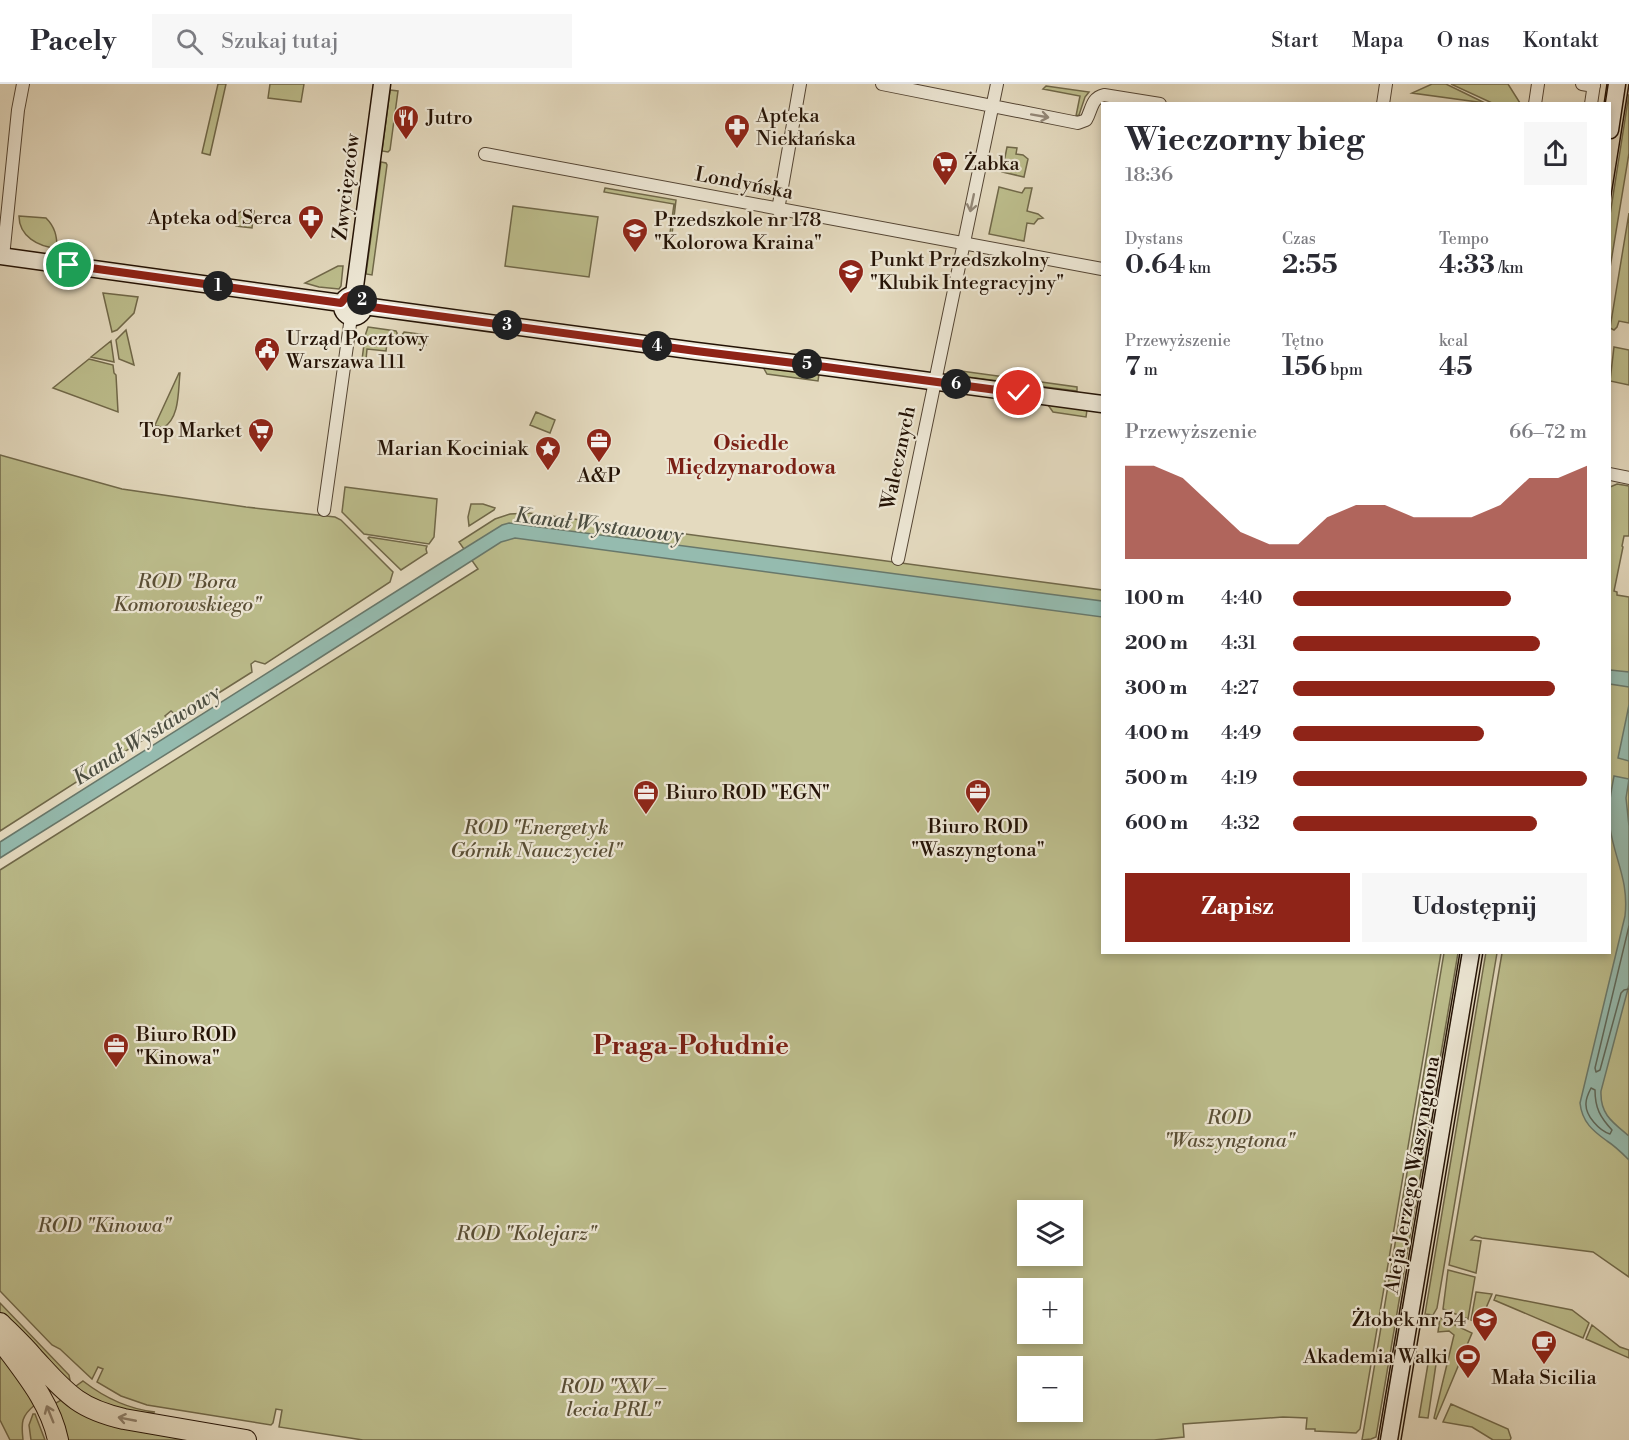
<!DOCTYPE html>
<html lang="pl">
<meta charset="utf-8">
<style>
:root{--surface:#fff;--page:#f7f7f7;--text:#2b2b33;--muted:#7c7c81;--line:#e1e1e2;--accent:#8f2418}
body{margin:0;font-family:"Libre Bodoni",serif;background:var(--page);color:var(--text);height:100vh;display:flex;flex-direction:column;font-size:22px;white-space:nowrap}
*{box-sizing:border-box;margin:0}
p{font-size:20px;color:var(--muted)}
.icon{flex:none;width:33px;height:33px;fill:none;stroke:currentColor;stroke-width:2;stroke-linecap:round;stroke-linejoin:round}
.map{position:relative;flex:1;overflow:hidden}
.sheet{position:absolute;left:1101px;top:18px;width:510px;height:852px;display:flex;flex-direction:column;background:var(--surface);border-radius:0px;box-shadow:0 3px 9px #0003}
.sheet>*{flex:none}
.tools{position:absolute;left:1017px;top:1116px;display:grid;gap:12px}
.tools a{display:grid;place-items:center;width:66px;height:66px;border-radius:0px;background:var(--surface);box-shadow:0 3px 9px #0003;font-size:30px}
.pin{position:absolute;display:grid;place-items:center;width:51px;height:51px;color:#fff;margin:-26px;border:3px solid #fff;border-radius:50%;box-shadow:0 2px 6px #0007}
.km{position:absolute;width:30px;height:30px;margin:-15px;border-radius:50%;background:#222;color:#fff;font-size:16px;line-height:30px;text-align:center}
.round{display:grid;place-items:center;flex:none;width:63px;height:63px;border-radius:0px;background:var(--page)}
.summary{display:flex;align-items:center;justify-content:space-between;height:102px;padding:0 24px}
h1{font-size:33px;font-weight:700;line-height:45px}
.stats{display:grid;grid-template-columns:repeat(3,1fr);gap:9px;height:102px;padding:6px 24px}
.stats div{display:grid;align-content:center}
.stats b{font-size:26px;font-weight:700}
.stats small{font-size:16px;font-weight:400}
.stats p{font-size:16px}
.chart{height:168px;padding:12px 24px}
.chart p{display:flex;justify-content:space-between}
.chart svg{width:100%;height:108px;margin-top:6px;fill:var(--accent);opacity:.7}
.primary-button{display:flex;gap:12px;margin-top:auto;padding:12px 24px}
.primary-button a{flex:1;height:69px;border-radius:0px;background:var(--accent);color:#fff;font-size:24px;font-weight:700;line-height:69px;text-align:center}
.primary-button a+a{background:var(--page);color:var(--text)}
ul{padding:0 24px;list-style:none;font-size:20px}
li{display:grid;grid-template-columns:96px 72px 1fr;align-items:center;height:45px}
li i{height:15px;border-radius:8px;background:var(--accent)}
header{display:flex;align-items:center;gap:36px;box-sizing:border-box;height:84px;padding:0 30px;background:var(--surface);border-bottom:2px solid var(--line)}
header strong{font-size:28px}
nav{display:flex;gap:33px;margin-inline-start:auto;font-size:21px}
.search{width:420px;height:54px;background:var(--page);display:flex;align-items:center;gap:15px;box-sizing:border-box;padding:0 21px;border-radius:0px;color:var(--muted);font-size:22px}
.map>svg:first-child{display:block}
</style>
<header>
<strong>Pacely</strong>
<div class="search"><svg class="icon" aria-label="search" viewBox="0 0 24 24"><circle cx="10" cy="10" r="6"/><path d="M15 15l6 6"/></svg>Szukaj tutaj</div>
<nav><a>Start</a><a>Mapa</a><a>O nas</a><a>Kontakt</a></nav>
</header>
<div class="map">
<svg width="1629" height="1356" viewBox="0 0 1629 1356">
<rect width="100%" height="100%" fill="#e4dabf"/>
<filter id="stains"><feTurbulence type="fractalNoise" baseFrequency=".00333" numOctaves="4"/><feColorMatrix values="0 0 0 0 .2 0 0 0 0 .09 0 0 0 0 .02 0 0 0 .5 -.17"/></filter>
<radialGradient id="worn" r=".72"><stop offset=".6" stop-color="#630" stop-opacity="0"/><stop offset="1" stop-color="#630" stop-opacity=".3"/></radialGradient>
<path fill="#bcbd8c" stroke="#706849" stroke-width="1.5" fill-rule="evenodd" d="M 218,0 L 226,0 L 210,71 L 202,69 Z
M 270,0 L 304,0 L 301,18 L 268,14 Z
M 1432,0 L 1446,0 L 1485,19 L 1412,9 Z
M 1451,0 L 1508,0 L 1520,19 L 1492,19 Z
M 1046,2 L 1089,8 L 1085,13 L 1079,31 L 1076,32 L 1080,12 L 1043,5 Z
M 390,6 L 398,7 L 390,66 L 388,68 L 382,67 Z
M 1629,10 L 1629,69 L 1610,184 L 1610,131 Z
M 1007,63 L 1017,64 L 1016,70 L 1023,71 L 1028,75 L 1024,93 L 1002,88 Z
M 381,78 L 386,79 L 387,81 L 372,191 L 366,190 Z
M 999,103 L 1022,109 L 1025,104 L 1032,104 L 1027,127 L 1038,130 L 1043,134 L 1038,135 L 1034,140 L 1027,139 L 1024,157 L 989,150 Z
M 605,104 L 676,116 L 672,150 L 670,149 L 674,120 L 604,108 Z
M 513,122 L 598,133 L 589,193 L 505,182 Z
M 244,126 L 254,127 L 252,144 L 236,142 L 238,129 Z
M 1629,129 L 1629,239 L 1619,237 L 1617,243 L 1614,246 L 1610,244 Z
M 19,132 L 46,134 C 55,143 57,152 57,164 C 38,163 19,152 19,132 Z
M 338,182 L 343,182 L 341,202 L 339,205 L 319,203 L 305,199 Z
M 103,209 L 138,213 L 134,229 L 117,246 L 112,248 Z
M 368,243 L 396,247 L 397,249 L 396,260 L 387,259 L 386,267 L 367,265 L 366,276 L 362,276 L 365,252 Z
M 126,246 L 134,281 L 119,275 L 116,256 Z
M 404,248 L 426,251 L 426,261 L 403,258 L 404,251 L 402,251 Z
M 111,257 L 114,278 L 91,273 Z
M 1614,263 L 1629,266 L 1629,301 L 1610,297 Z
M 89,275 L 113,281 L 114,289 L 116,291 L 118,328 L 53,304 Z
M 763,283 L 819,290 L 818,297 L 767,290 Z
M 961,287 L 1077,303 L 1077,307 L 960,292 Z
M 179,289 L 180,289 C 178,307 180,334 163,344 L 155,341 Z
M 1048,321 L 1087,326 L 1086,333 L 1053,328 Z
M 536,328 L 555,336 L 550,349 L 530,341 Z
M 0,371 L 122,405 L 246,423 L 335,433 L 341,436 L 393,488 L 390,498 L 265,580 L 255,577 L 251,580 L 252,588 L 179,634 L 171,627 L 165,632 L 170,639 L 102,682 L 91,681 L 88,687 L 89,690 L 0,747 Z
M 1617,400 L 1629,402 L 1629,452 L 1624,452 L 1622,462 L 1623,463 L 1614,507 L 1617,508 L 1617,511 L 1629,513 L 1629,1193 L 1593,1168 L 1482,1154 L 1475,1152 L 1471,1156 L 1481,1157 L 1476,1189 L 1449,1181 L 1502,869 L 1610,868 L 1610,403 Z
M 345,403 L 437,415 L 434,453 L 429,460 L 364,450 L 342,428 Z
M 471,420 L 483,420 L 495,424 L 494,426 L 469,442 L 468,433 Z
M 529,429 L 1102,506 L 1102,868 L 1441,869 L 1360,1345 L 1356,1349 L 1315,1347 L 1315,1345 L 1306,1345 L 1307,1334 L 1283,1333 L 1183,1340 L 1184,1353 L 1154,1356 L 363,1356 L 279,1343 L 282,1326 L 276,1325 L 273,1339 L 271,1341 L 147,1321 L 121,1312 L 97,1298 L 103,1285 L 98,1283 L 92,1295 L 60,1265 L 52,1261 L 0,1207 L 0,786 L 478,485 L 459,458 L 495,435 L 510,430 ZM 1028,1126 L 1072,1126 L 1072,1172 L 1028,1172 ZM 1028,1204 L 1072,1204 L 1072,1250 L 1028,1250 ZM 1028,1282 L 1072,1282 L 1072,1328 L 1028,1328 Z
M 369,453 L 427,462 L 426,465 L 427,469 L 401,486 L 368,454 Z
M 1486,868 L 1497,869 L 1437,1224 L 1433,1231 L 1425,1230 Z
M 1444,869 L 1458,869 L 1376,1353 L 1371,1355 L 1362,1356 Z
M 1448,1186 L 1475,1193 L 1468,1235 L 1443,1225 Z
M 1476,1208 L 1492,1210 L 1480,1238 L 1478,1239 L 1471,1236 Z
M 1496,1211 L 1572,1226 L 1589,1239 L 1583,1254 L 1494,1216 Z
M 0,1219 L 69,1291 L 70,1296 L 67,1299 L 0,1232 Z
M 1440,1234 L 1472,1249 L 1436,1335 L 1434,1334 L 1454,1251 L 1449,1247 L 1438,1248 Z
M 1592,1241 L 1620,1263 L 1629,1266 L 1629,1274 L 1586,1255 Z
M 0,1267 L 36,1320 C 21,1332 21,1338 23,1356 L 10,1356 L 0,1336 Z
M 1430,1268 L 1436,1280 L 1428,1334 L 1419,1333 Z
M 83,1297 C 105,1314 127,1325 155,1328 C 119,1332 103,1320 72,1305 Z
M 63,1315 L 214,1356 L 66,1356 L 54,1320 Z
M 1451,1320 L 1508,1345 L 1511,1354 L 1510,1356 L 1493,1356 L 1472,1343 L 1443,1338 Z
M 33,1330 L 35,1330 L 45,1356 L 31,1356 L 29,1341 Z"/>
<path fill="#95bbaf" stroke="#68786b" stroke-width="1.5" d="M 509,439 L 1102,517 L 1102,533 L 515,454 L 501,458 L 296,589 L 0,774 L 0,758 L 441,479 L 502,441 Z
M 1610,586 L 1629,588 L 1629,603 L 1610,600 Z
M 1629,621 L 1629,677 L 1618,674 Z
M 1614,692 L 1629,695 L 1626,714 L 1629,742 L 1629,901 L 1601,1007 C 1600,1030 1612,1038 1629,1052 L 1629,1076 C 1622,1069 1615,1062 1607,1057 C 1593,1047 1582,1038 1580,1019 L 1625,832 C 1629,797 1615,776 1610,744 C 1607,726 1611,709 1614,692 Z"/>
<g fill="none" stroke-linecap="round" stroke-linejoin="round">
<path stroke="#5c675a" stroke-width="1.5" d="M 1629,842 L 1595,984 L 1596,988 L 1600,986 L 1621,909 L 1624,906 L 1629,905
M 1591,1004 L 1595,1006 C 1595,1024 1600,1033 1612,1046 L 1610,1050 C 1600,1047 1585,1032 1586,1019 C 1586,1014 1589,1008 1591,1004 Z"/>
<defs>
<path id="street" d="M 882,0 L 1078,39 L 1086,36 C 1092,26 1091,14 1104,11 L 1160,20
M 1582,0 L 1594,2
M 1383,20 L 1386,0
M 1535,20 L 1538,0
M 1591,20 L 1594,0
M 485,70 L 1102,185
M 778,126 L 800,0
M 3,173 L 18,26 L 23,0
M 1610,390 L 1629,394
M 324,426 L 351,233
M 898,475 L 997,0"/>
<path id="secondary" d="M 1610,46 L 1617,0
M 0,172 L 341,219
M 354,210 L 382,0
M342 222a11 11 0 1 1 22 0a11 11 0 1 1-22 0Z
M 364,222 L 696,267 L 826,283 L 1102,320
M 1389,1356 L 1471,868"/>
<path id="primary" d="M 0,1239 C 11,1250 23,1261 33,1273 C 47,1288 60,1304 77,1316 C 91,1326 107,1331 124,1335 L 246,1356
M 0,1255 C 23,1287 50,1317 58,1356"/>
</defs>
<use href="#street" stroke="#544534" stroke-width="14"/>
<use href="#secondary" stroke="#241306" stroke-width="19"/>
<use href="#primary" stroke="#241306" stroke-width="22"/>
<use href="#street" stroke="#ede7d5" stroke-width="12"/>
<use href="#secondary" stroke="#ede7d5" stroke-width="16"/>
<use href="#primary" stroke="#e4dabf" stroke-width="20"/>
<path stroke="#241306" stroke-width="1.5" d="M 1604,20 L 1607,0
M 1610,118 L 1629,0
M 1378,1356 L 1460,868
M 1401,1356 L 1483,868"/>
</g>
<defs><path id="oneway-shaft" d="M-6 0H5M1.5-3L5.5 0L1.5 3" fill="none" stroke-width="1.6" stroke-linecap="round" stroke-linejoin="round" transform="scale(1.5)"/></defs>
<g stroke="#938878">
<use href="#oneway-shaft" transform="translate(1040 32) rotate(10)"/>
<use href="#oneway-shaft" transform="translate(972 119) rotate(102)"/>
</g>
<g stroke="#8e806c">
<use href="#oneway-shaft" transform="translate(50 1330) rotate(-112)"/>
<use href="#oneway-shaft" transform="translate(127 1335) rotate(-169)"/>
</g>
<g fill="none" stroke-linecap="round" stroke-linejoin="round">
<defs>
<path id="route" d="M 69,181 L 341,219 L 346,213 L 354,210 L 362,215 L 364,222 L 696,267 L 826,283 L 1019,309"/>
</defs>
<use href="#route" stroke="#fff" stroke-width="12"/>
<use href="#route" stroke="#8f2418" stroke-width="8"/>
</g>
<defs>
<symbol id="restaurant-pin" viewBox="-11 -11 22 30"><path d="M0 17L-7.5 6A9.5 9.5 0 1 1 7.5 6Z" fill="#8f2418" stroke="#ede7d5"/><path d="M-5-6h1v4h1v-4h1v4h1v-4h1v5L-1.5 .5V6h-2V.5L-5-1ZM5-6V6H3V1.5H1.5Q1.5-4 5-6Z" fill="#fff"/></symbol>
<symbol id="pharmacy-pin" viewBox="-11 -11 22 30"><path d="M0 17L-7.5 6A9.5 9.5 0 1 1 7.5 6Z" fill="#8f2418" stroke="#ede7d5"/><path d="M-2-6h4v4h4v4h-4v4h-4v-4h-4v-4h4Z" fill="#fff"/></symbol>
<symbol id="supermarket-pin" viewBox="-11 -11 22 30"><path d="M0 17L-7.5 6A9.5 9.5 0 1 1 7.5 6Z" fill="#8f2418" stroke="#ede7d5"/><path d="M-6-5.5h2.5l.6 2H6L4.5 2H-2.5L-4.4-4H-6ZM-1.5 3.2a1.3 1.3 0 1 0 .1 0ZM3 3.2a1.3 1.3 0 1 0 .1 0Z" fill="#fff"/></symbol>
<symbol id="school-pin" viewBox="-11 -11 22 30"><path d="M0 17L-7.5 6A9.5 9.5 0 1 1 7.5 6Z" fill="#8f2418" stroke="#ede7d5"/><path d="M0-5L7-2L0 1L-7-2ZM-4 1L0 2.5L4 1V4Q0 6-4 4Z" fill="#fff"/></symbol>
<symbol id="civic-pin" viewBox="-11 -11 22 30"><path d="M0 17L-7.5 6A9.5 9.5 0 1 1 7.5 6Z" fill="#8f2418" stroke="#ede7d5"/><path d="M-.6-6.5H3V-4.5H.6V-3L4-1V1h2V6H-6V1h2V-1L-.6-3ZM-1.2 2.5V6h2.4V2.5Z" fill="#fff"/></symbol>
<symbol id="office-pin" viewBox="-11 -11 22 30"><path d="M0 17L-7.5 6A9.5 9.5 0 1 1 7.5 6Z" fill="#8f2418" stroke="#ede7d5"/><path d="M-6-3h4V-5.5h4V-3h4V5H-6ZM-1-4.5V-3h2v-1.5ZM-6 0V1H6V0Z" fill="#fff"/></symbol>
<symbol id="sight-pin" viewBox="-11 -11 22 30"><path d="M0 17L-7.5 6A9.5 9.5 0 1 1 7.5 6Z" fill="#8f2418" stroke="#ede7d5"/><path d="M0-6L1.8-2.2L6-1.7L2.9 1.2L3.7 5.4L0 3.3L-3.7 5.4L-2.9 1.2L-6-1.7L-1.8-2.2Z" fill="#fff"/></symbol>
<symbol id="cafe-pin" viewBox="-11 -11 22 30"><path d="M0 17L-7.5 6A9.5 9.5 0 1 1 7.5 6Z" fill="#8f2418" stroke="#ede7d5"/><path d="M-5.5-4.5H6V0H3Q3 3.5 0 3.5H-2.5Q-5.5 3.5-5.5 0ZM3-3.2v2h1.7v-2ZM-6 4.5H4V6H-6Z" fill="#fff"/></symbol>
<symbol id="stadium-pin" viewBox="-11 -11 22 30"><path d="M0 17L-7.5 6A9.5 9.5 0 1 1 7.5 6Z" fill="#8f2418" stroke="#ede7d5"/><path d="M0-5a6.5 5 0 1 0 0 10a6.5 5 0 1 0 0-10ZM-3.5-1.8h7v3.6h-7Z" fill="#fff"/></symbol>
</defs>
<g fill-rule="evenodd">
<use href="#restaurant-pin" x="391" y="19" width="30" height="40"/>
<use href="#pharmacy-pin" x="722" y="28" width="30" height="40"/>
<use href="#supermarket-pin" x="930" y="65" width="30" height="40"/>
<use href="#pharmacy-pin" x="296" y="119" width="30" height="40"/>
<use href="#school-pin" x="620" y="132" width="30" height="40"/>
<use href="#school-pin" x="836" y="173" width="30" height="40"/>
<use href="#civic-pin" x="252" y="251" width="30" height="40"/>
<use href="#supermarket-pin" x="246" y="332" width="30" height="40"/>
<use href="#office-pin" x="584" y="342" width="30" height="40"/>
<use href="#sight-pin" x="533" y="350" width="30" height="40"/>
<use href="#office-pin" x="963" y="693" width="30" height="40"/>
<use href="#office-pin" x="631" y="694" width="30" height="40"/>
<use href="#office-pin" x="101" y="947" width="30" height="40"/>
<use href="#school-pin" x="1470" y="1221" width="30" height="40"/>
<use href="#cafe-pin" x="1529" y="1244" width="30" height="40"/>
<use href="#stadium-pin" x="1453" y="1258" width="30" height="40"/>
</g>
<g text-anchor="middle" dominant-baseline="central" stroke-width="4.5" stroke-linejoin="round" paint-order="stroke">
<g font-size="20" fill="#241306" stroke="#ede7d5" text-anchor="start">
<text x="756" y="32">Apteka<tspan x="756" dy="23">Niekłańska</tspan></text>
<text x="426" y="34">Jutro</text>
<text x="964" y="80">Żabka</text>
<text x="292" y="134" text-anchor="end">Apteka od Serca</text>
<text x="654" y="136">Przedszkole nr 178<tspan x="654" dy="23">"Kolorowa Kraina"</tspan></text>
<text x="870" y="176">Punkt Przedszkolny<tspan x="870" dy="23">"Klubik Integracyjny"</tspan></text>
<text x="286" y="255">Urząd Pocztowy<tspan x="286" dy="23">Warszawa 111</tspan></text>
<text x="242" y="347" text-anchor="end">Top Market</text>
<text x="528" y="365" text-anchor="end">Marian Kociniak</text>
<text x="599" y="392" text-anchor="middle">A&amp;P</text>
<text x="666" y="709">Biuro ROD "EGN"</text>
<text x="978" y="743" text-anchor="middle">Biuro ROD<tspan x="978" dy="23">"Waszyngtona"</tspan></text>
<text x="136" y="951">Biuro ROD<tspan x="136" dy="23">"Kinowa"</tspan></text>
<text x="1466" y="1236" text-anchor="end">Żłobek nr 54</text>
<text x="1448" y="1273" text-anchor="end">Akademia Walki</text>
<text x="1544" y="1294" text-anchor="middle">Mała Sicilia</text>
</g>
<g font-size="20" fill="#241306" stroke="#ede7d5">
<text transform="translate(744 100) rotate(11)">Londyńska</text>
<text transform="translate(347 103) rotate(-83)">Zwycięzców</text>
<text transform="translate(899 374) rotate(-78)">Walecznych</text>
<text transform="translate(1413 1091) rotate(-80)">Aleja Jerzego Waszyngtona</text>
</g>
<g font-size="20" font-style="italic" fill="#594e35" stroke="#ede7d5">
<text x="187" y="498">ROD "Bora<tspan x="187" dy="23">Komorowskiego"</tspan></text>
<text x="536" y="744">ROD "Energetyk<tspan x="536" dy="23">Górnik Nauczyciel"</tspan></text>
<text x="1229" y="1034">ROD<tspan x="1229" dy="23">"Waszyngtona"</tspan></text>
<text x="104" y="1142">ROD "Kinowa"</text>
<text x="526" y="1150">ROD "Kolejarz"</text>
<text x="613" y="1303">ROD "XXV –<tspan x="613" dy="23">lecia PRL"</tspan></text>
</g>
<g font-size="21" font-weight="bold" fill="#7a1f14" stroke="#ede7d5">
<text x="751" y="360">Osiedle<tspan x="751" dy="24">Międzynarodowa</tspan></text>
</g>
<g font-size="21" font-style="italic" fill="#4c4e41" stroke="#ede7d5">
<text transform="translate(599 442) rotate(7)">Kanał Wystawowy</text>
<text transform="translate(147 652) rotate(-32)">Kanał Wystawowy</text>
</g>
<g font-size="26" font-weight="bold" fill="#7a1f14" stroke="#ede7d5">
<text x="691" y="962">Praga-Południe</text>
</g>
</g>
<rect width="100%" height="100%" filter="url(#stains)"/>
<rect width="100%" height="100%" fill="url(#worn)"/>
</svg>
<div class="tools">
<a><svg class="icon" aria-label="layers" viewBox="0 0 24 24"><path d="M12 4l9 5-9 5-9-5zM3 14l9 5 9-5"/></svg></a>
<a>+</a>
<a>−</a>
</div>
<div class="pin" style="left:69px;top:181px;background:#1e9e55"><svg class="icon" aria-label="arrive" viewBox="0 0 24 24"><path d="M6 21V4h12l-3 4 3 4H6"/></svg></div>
<div class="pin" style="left:1019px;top:309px;background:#d93025"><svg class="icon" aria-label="check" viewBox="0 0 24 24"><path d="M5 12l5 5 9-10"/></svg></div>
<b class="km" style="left:218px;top:202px">1</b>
<b class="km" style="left:362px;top:216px">2</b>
<b class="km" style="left:507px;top:241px">3</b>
<b class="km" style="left:657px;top:262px">4</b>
<b class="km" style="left:807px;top:280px">5</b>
<b class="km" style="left:956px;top:300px">6</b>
<section class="sheet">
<div class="summary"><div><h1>Wieczorny bieg</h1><p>18:36</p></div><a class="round"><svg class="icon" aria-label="share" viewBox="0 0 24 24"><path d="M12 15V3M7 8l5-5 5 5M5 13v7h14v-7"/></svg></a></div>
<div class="stats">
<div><p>Dystans</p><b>0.64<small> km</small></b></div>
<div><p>Czas</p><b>2:55</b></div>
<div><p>Tempo</p><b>4:33<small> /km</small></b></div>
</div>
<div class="stats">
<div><p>Przewyższenie</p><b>7<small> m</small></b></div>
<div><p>Tętno</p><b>156<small> bpm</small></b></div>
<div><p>kcal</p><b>45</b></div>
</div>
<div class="chart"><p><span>Przewyższenie</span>66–72 m</p>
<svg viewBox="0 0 160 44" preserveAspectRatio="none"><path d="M0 44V6L10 6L20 11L30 22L40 33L50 38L60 38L70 27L80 22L90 22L100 27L110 27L120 27L130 22L140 11L150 11L160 6V44z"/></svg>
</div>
<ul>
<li><b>100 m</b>4:40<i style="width:74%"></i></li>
<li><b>200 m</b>4:31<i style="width:84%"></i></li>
<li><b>300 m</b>4:27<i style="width:89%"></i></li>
<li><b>400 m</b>4:49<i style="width:65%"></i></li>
<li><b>500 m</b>4:19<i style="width:100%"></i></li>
<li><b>600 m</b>4:32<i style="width:83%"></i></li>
</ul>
<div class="primary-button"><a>Zapisz</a><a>Udostępnij</a></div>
</section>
</div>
